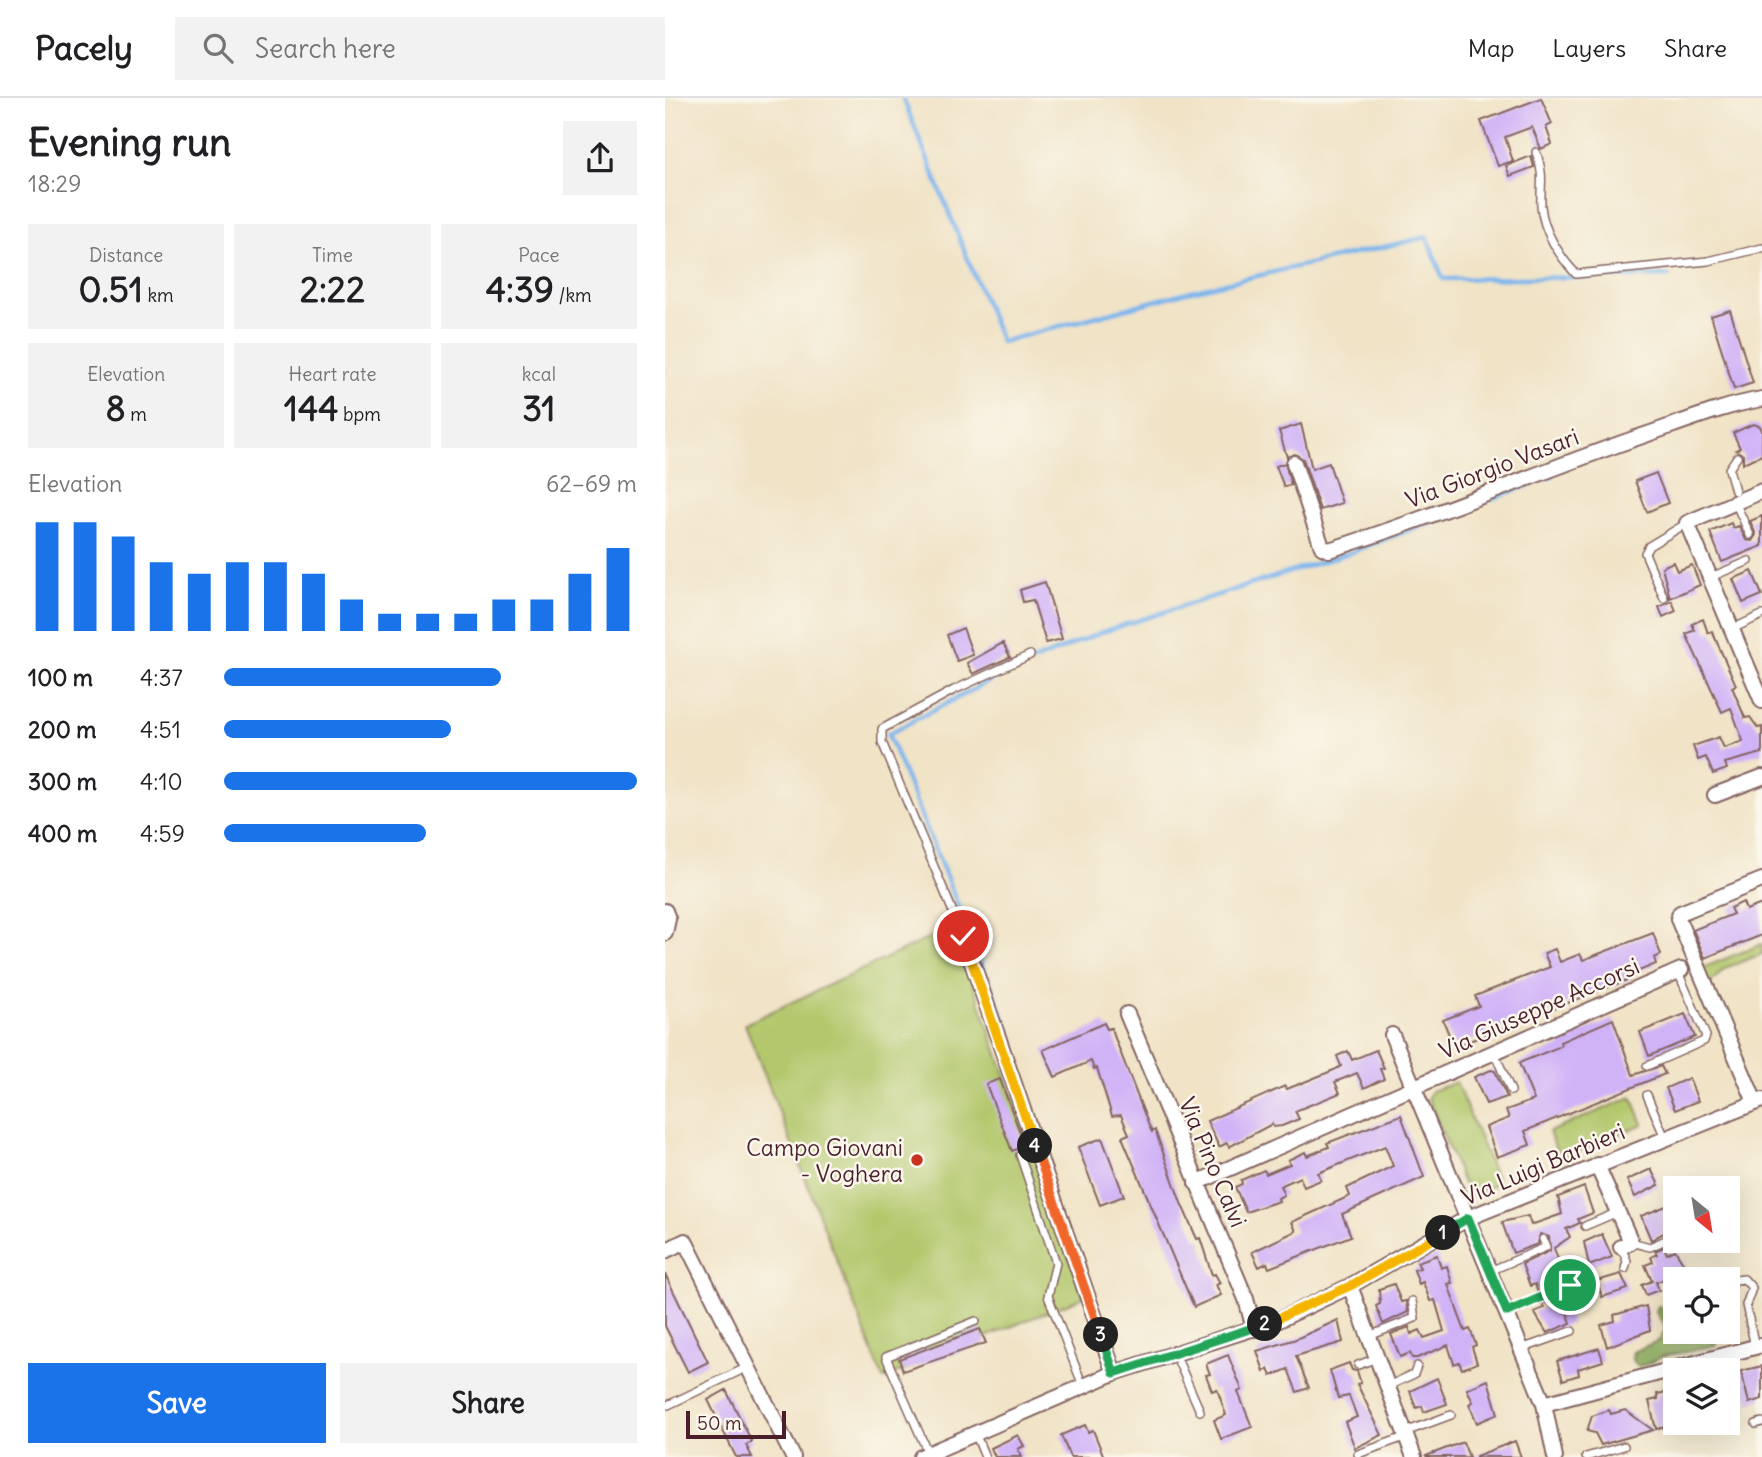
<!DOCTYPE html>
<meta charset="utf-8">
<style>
:root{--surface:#fff;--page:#f2f2f2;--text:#202124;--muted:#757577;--line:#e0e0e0;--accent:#1a73e8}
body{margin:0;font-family:Delius,sans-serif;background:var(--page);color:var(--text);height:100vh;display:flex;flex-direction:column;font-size:26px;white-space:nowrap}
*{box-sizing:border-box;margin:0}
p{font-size:23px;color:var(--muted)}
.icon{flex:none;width:38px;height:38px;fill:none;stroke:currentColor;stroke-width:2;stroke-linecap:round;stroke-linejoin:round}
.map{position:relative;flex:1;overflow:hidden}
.side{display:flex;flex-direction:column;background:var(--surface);width:665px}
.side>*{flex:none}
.needle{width:46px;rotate:150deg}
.buttons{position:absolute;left:998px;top:1078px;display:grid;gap:14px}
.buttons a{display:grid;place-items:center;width:77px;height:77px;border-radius:0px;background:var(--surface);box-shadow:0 7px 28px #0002;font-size:35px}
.scale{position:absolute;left:21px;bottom:18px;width:100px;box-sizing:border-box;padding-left:7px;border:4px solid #4a1f2b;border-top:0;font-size:19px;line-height:24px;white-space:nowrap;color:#4a1f2b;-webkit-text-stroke:5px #fbf7ec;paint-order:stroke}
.pin{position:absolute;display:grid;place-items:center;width:60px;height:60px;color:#fff;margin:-30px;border:4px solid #fff;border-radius:50%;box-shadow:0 2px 7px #0007}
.km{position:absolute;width:35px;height:35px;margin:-18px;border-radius:50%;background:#222;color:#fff;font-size:19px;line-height:35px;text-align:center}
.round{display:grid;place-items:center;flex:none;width:74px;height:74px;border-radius:0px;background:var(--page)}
.summary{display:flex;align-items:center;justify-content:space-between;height:119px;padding:0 28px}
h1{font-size:38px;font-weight:800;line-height:52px}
.metrics{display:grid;grid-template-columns:repeat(3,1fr);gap:10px;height:119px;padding:7px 28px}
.metrics div{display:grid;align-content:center;border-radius:0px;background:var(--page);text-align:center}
.metrics b{font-size:35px;font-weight:800}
.metrics small{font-size:19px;font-weight:400}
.metrics p{font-size:19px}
.chart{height:196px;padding:14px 28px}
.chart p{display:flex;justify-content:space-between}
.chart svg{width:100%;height:126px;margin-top:7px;stroke:var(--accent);stroke-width:6}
.cta{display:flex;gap:14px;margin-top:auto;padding:14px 28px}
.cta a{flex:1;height:80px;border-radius:0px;background:var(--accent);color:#fff;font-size:28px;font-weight:800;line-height:80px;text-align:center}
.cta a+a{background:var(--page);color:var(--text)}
ul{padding:0 28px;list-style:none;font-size:23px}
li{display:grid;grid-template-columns:112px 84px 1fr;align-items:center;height:52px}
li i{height:18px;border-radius:9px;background:var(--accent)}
header{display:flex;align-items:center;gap:42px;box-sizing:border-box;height:98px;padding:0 35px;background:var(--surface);border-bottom:2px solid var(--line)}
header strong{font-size:33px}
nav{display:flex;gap:38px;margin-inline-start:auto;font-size:24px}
.search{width:490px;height:63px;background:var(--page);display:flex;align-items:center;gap:18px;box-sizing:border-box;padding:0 24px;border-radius:0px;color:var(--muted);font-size:26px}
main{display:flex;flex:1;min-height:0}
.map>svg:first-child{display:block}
</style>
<header>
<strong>Pacely</strong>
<div class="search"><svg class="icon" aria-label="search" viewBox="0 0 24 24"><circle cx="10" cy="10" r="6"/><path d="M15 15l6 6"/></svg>Search here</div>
<nav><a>Map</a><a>Layers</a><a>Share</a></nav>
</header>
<main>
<section class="side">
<div class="summary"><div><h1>Evening run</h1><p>18:29</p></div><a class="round"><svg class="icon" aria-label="share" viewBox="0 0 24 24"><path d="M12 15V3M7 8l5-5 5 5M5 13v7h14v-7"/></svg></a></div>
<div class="metrics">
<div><p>Distance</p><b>0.51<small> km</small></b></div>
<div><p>Time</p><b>2:22</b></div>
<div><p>Pace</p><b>4:39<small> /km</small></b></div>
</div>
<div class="metrics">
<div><p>Elevation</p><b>8<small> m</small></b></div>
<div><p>Heart rate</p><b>144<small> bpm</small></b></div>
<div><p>kcal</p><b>31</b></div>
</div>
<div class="chart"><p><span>Elevation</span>62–69 m</p>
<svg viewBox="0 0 160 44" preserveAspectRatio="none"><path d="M5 44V6M15 44V6M25 44V11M35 44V20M45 44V24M55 44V20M65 44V20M75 44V24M85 44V33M95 44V38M105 44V38M115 44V38M125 44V33M135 44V33M145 44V24M155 44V15"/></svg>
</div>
<ul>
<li><b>100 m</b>4:37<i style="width:67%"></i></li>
<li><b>200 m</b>4:51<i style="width:55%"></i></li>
<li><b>300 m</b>4:10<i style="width:100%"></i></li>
<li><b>400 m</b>4:59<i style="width:49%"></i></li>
</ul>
<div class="cta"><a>Save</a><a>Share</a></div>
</section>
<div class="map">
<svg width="1097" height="1359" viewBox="0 0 1097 1359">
<rect width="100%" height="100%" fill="#fbf7ec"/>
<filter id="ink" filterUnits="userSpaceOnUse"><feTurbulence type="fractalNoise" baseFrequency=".0143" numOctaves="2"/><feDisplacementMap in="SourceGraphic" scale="14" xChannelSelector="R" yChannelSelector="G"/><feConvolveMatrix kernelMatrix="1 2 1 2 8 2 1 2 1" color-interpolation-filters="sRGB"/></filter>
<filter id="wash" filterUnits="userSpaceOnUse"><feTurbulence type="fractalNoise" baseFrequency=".00686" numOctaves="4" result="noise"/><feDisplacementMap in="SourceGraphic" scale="28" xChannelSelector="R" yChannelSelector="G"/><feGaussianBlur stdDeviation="1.57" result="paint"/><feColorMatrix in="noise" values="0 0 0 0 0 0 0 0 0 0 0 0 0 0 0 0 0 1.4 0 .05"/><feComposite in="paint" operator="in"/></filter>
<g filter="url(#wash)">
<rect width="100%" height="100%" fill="#f0e3c6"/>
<path fill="#b3c86d" stroke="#7e744c" stroke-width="2" d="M 288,829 L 419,1199 L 218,1281 L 80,926 Z
M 1097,846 L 1097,856 L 1060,870 L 1044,887 L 1037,870 Z
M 791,984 L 833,1085 L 807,1097 L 798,1085 L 763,1000 L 766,993 Z
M 967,999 L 978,1026 L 895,1061 L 884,1034 Z"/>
<path fill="#8eac60" stroke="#6c6646" stroke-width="2" d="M 993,1208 L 1009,1215 L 1010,1234 L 1027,1234 L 1029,1238 L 1050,1243 L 1052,1247 C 1035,1250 1020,1255 1003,1257 C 992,1259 984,1268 972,1268 L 967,1262 L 968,1254 L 995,1242 L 1001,1230 L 991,1214 Z"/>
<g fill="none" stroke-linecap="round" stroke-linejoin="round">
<path stroke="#7db5ed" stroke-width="4.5" d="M 238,0 L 336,244 L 526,193 L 762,139 L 778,181 L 1004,178
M 352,952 L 223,636 L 340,575 L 437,534 L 684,455 L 887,378"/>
</g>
<g id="blocks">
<path fill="#d0b2f7" d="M 876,0 L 887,26 L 881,29 L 887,46 L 876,51 L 867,29 L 840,39 L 848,63 L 833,68 L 816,23 Z
M 866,58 L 869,69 L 845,78 L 841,68 Z
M 1065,212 L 1088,285 L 1069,291 L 1046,218 Z
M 636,326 L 647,371 L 664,365 L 677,405 L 655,412 L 638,361 L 630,356 L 622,359 L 614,333 Z
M 1088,326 L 1095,328 L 1097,333 L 1097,357 L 1078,365 L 1078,357 L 1071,352 L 1075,350 L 1068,335 Z
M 620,365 L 626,387 L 619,389 L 611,368 Z
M 991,375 L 1003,405 L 982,414 L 970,383 Z
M 1097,418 L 1097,448 L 1057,464 L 1045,434 L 1066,425 L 1068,430 L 1074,428 L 1081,442 L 1087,443 L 1091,437 L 1085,423 Z
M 1008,464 L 1012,473 L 1027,467 L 1035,487 L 1005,500 L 997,469 Z
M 1087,473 L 1097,497 L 1078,505 L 1068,481 Z
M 380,484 L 397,541 L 381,545 L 368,502 L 358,504 L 355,492 Z
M 1007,503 L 1011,513 L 998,519 L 994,509 Z
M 1038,521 L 1043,535 L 1047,533 L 1071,587 L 1067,589 L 1080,620 L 1085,619 L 1093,630 L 1097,629 L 1097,655 L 1060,665 L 1062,671 L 1048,676 L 1041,659 L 1033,662 L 1028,648 L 1054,639 L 1059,650 L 1078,643 L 1066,610 L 1057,614 L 1021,536 L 1030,532 L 1027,526 Z
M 298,530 L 308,557 L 292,563 L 282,537 Z
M 338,545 L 345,559 L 308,576 L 302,565 Z
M 1078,804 L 1081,812 L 1097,806 L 1097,837 L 1040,860 L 1028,832 L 1068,816 L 1065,810 Z
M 988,835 L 996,857 L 989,860 L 991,866 L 964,877 L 965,881 L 789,949 L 778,922 L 814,908 L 810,898 L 885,869 L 879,855 L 890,851 L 895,864 L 915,856 L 918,862 Z
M 1020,916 L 1030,939 L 984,958 L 975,934 Z
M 948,921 L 968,977 L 996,968 L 1000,976 L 860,1033 L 865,1047 L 832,1059 L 821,1029 L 844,1020 L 841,1012 L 869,1002 L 854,965 L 896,948 L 895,944 Z
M 439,925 L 442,931 L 446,930 L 484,1028 L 487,1034 L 490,1032 L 516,1105 L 532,1141 L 535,1140 L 547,1177 L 550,1176 L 555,1185 L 551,1187 L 556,1197 L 529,1209 L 457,1039 L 464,1036 L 456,1017 L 447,1018 L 432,970 L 429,971 L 426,963 L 390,979 L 378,952 Z
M 711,952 L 719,970 L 715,971 L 719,981 L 699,990 L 692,975 L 670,984 L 675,995 L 630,1013 L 634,1021 L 617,1028 L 608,1029 L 607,1026 L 564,1049 L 562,1045 L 554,1049 L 542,1023 L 620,988 L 622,991 L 669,972 L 676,968 L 672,958 L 683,953 L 687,962 Z
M 826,972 L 830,973 L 842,999 L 821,1006 L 809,979 Z
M 1024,980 L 1033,1003 L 1010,1012 L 1001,990 Z
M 335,981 L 360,1048 L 347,1053 L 321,986 Z
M 736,1017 L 759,1079 L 677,1116 L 686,1138 L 604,1170 L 602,1165 L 594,1169 L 587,1154 L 631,1133 L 627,1124 L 685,1098 L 682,1090 L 728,1068 L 720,1048 L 653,1075 L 656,1082 L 639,1089 L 635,1079 L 615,1088 L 619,1097 L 613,1100 L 614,1103 L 581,1114 L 570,1089 L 577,1086 L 576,1082 L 599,1072 L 601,1076 L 625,1066 L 623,1062 L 640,1054 L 642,1058 L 664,1049 L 662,1045 Z
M 437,1040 L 459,1098 L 435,1107 L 413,1049 Z
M 986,1071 L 994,1087 L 970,1099 L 962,1082 Z
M 919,1089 L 928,1115 L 913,1121 L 915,1125 L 901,1131 L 905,1139 L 889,1150 L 899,1178 L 890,1182 L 891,1187 L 873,1195 L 870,1186 L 865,1188 L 857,1166 L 885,1153 L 884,1139 L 875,1136 L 873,1146 L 848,1155 L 837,1124 L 863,1118 L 866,1127 L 897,1116 L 893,1099 Z
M 1001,1108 L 1009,1129 L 986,1142 L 976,1118 Z
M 937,1136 L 947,1159 L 924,1168 L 919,1144 Z
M 999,1149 L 1002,1156 L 1010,1152 L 1024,1174 L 991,1184 L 994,1192 L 981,1197 L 977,1187 L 987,1183 L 980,1167 L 988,1164 L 986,1159 L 992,1156 L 990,1153 Z
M 772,1157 L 776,1170 L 782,1168 L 787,1185 L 783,1186 L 795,1220 L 800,1233 L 805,1231 L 811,1247 L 807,1249 L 812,1265 L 797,1271 L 794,1264 L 789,1266 L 783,1247 L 752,1260 L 747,1260 L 745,1255 L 735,1259 L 726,1236 L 744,1229 L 746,1236 L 755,1232 L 759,1240 L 779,1233 L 770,1202 L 765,1203 L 758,1184 L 754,1186 L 749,1172 L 755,1170 L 752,1164 Z
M 0,1176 L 43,1264 L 23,1274 L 0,1228 Z
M 956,1176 L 963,1191 L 937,1199 L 932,1183 Z
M 729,1186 L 736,1204 L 741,1203 L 743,1214 L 718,1226 L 711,1208 L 715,1206 L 714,1191 Z
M 896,1198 L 906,1225 L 882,1235 L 869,1214 L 879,1210 L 877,1206 Z
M 981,1208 L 985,1232 L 942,1249 L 936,1227 L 950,1223 L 949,1217 Z
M 673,1222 L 678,1244 L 631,1258 L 644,1290 L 632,1294 L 623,1271 L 606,1278 L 603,1271 L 599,1273 L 592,1253 L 631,1241 Z
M 315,1231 L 321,1245 L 238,1273 L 234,1261 Z
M 934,1250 L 938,1263 L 913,1271 L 914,1277 L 898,1282 L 892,1263 Z
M 563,1257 L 577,1292 L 573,1294 L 587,1329 L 556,1341 L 549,1322 L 561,1317 L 552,1291 L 547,1293 L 541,1277 L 545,1276 L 541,1266 Z
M 684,1265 L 687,1272 L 692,1273 L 696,1285 L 692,1286 L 717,1337 L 690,1350 L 680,1324 L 692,1319 L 684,1298 L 673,1300 L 665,1272 Z
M 1097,1268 L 1097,1301 L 1084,1305 L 1076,1273 Z
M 772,1280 L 782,1306 L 759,1314 L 757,1308 L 751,1310 L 745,1293 Z
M 823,1282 L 833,1316 L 812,1325 L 804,1306 L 808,1304 L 802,1291 Z
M 61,1292 L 87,1344 L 81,1347 L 87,1359 L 71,1359 L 43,1302 Z
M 1003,1294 L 1010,1327 L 991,1331 L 984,1303 L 993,1301 L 992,1296 Z
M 944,1312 L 946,1316 L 960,1312 L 988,1332 L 936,1347 L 930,1335 L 922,1333 L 927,1318 Z
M 420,1327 L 423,1334 L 428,1332 L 439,1359 L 405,1359 L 396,1337 Z
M 353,1337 L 359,1348 L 353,1351 L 357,1359 L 330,1359 L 326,1350 Z
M 850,1343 L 856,1359 L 811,1359 L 811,1358 Z
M 798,1344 L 804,1359 L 762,1359 L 761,1358 Z"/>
</g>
</g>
<g filter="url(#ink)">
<use href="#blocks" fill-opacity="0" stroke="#846461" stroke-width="2"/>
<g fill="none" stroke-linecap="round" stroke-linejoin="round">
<defs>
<path id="service" d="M 871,54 C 880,79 875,85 876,108 C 878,133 895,159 911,176 L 1043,163 L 1097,150
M 1070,393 L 1064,371 L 1072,359
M 1070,404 L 1085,437
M 1046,479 L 1084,463
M 999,500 L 980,455 L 984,448 L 1022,425
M 1067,531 L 1097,517
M 298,838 L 217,644 L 217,631 L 289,592 L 365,557
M 829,954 L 846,993
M 982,968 L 1039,943 L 1041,938 L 1013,874
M 982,997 L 1000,1040
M 355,1057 L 391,1165 L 383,1198 L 418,1288
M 920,1128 L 953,1114
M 966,1144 L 985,1149 L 1005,1140
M 956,1149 L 962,1163 L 960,1171
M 825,1173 L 881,1149 L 878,1141
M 1062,1183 L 1079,1181 L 1087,1190 L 1081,1207 L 1090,1249
M 842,1215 L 905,1187 L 908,1182 L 902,1167
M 704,1238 L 750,1220 L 747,1203
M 856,1251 L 907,1233
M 510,1256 L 535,1313
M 693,1267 L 712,1260
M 723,1288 L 749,1276 L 752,1268
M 3,1307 L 83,1269
M 1091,1326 L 1097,1324
M 740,1334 L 786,1317
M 310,1335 L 320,1359
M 263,1355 L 221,1259 L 311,1223
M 693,1356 L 742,1338
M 921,1359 L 959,1348"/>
<path id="minor" d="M 629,365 L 657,449 L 664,452 C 771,419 874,373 980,337 C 1018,324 1057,308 1097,301
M 1097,393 L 1022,425 L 1097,603
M 1050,697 L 1097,679
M 0,813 L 3,821 L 0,835
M 298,838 L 449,1275
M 462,916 L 581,1201 L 589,1231
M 727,937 L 879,1306 L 890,1359
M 1090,1004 L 1013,821 L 1015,815 L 1097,782
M 932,1067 L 966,1144 L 956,1149
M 531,1085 L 1016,872
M 0,1153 L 20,1143 L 128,1359
M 685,1188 L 749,1359
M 879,1306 L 1097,1247
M 256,1359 L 449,1275 L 614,1222 L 685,1188 L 803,1120 L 1097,1002"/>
</defs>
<use href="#service" stroke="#846461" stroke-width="10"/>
<use href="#minor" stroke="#846461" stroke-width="18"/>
<use href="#service" stroke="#fff" stroke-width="7"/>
<use href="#minor" stroke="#fff" stroke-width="14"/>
</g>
</g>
<g fill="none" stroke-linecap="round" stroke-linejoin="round" filter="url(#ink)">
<defs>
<path id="split-1" d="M 778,1135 L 803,1120 L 842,1214 L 905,1187"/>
<path id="split-2" d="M 600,1226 L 685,1188 L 778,1135"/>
<path id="split-3" d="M 436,1237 L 449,1275 L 600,1226"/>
<path id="split-4" d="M 370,1048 L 436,1237"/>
<path id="split-5" d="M 298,838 L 370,1048"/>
</defs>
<use href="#split-1" stroke="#fff" stroke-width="14"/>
<use href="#split-2" stroke="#fff" stroke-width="14"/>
<use href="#split-3" stroke="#fff" stroke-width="14"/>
<use href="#split-4" stroke="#fff" stroke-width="14"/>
<use href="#split-5" stroke="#fff" stroke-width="14"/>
<use href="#split-1" stroke="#22a559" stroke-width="9"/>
<use href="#split-2" stroke="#f5b400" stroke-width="9"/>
<use href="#split-3" stroke="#22a559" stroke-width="9"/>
<use href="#split-4" stroke="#f0652b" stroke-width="9"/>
<use href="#split-5" stroke="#f5b400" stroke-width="9"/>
</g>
<circle fill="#c8321e" stroke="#fbf7ec" stroke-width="2.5" cx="252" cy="1062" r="7"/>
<g text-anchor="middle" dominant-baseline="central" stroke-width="5" stroke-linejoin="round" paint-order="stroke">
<g font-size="23" fill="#4a1f2b" stroke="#fbf7ec">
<text transform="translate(827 370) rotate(-21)">Via Giorgio Vasari</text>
<text transform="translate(874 910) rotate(-24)">Via Giuseppe Accorsi</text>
<text transform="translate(548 1064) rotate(67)">Via Pino Calvi</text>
<text transform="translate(878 1066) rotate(-23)">Via Luigi Barbieri</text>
</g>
<g font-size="23" fill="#4a1f2b" stroke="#fbf7ec" text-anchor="end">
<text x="238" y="1049">Campo Giovani<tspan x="238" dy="26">- Voghera</tspan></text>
</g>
</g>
</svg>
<div class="buttons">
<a><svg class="needle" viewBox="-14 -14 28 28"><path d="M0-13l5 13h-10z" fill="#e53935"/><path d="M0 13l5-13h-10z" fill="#757577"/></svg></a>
<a><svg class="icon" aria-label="locate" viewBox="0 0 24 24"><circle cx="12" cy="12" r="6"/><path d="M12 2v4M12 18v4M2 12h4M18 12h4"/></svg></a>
<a><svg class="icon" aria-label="layers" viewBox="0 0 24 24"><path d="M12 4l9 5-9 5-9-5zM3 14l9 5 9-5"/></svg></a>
</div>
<div class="scale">50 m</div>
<div class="pin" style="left:905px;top:1187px;background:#1e9e55"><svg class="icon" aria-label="arrive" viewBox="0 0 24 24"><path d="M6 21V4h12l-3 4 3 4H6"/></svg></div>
<div class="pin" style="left:298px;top:838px;background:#d93025"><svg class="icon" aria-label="check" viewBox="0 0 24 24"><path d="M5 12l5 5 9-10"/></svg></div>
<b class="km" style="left:778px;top:1135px">1</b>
<b class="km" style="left:600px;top:1226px">2</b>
<b class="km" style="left:436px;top:1237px">3</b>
<b class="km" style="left:370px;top:1048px">4</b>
</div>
</main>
